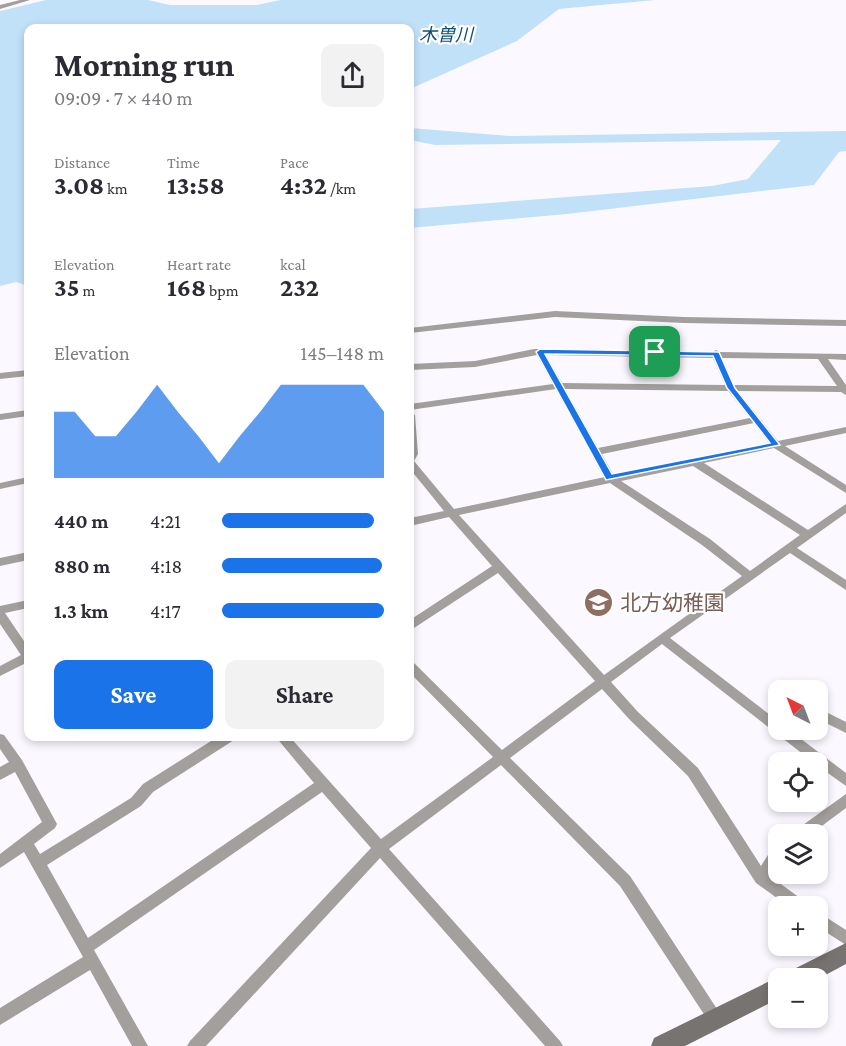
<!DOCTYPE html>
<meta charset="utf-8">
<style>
:root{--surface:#fff;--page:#f2f2f3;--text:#2b2b33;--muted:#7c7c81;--accent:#1a73e8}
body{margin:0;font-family:"Crimson Pro","Noto Sans JP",serif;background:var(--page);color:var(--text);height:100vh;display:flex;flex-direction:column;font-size:22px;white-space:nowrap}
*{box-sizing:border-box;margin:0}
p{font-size:20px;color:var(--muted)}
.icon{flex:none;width:33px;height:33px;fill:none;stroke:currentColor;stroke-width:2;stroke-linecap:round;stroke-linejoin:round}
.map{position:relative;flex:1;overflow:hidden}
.panel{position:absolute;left:24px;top:24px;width:390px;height:717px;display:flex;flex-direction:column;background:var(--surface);border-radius:12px;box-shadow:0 3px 9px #0003}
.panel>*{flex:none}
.needle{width:39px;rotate:318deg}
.buttons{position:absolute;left:768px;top:680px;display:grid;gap:12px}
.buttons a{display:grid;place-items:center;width:60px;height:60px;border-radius:12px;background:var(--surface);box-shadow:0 3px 9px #0003;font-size:30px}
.pin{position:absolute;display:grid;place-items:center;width:51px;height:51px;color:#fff;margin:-26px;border-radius:12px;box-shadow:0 3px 9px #0006}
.round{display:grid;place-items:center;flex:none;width:63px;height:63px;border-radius:12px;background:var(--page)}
.overview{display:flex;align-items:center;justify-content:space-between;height:102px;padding:0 30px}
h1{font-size:33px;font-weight:700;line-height:45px}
.metrics{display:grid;grid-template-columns:repeat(3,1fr);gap:9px;height:102px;padding:6px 30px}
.metrics div{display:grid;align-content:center}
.metrics b{font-size:26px;font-weight:700}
.metrics small{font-size:16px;font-weight:400}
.metrics p{font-size:16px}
.chart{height:168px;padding:12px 30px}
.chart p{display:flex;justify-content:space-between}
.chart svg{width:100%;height:108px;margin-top:6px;fill:var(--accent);opacity:.7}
.primary-button{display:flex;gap:12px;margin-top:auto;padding:12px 30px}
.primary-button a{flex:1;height:69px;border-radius:12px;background:var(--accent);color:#fff;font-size:24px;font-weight:700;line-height:69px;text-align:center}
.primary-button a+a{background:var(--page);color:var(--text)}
ul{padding:0 30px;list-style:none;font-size:20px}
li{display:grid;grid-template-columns:96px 72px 1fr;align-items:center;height:45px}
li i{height:15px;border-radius:8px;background:var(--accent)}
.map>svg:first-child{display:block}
</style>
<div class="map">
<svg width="846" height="1046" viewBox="0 0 846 1046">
<rect width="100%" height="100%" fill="#fbf9ff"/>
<path fill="#c1e1f9" d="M 46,0 L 148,0 L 170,5 L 257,5 L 280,0 L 655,0 L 559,9 L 517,41 L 410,89 L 410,28 L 28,28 L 28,286 L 16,282 L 0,286 L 0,11 Z
M 410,128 L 511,136 L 846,131 L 846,151 L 839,152 L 814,185 L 567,214 L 410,228 L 410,209 L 712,186 L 748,179 L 781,140 L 435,145 L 410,140 Z"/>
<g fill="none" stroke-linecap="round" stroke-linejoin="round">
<path fill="#a29f9d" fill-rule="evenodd" d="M 20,0 L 30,0 L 0,9 L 0,5 Z
M 555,311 L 684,317 L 846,320 L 846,326 L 684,323 L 555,317 L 410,333 L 410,328 Z
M 534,349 L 712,352 L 716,350 L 720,352 L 846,354 L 846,360 L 828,359 L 846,385 L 846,395 L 841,392 L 738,391 L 778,441 L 846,427 L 846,433 L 785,446 L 846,485 L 846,493 L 774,448 L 704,463 L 808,530 L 846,504 L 846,513 L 797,548 L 846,580 L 846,590 L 790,553 L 670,638 L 778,721 L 778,729 L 788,729 L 846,773 L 846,786 L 818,766 L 818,762 L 813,762 L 662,644 L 611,682 L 638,712 L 698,768 L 761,866 L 773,847 L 778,845 L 778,862 L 770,876 L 804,901 L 806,906 L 788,906 L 756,883 L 688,776 L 630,720 L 602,689 L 510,758 L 630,876 L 721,1015 L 724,1020 L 721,1025 L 716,1028 L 711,1025 L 620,886 L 501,765 L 389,849 L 560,1041 L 563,1046 L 545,1046 L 380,858 L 206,1046 L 187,1046 L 190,1041 L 371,848 L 322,792 L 94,950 L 148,1046 L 132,1046 L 90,970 L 0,1025 L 0,1008 L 83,957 L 24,852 L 0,868 L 0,854 L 42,822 L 15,772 L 0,780 L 0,767 L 9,762 L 0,749 L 0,734 L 4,735 L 22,760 L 57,824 L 55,828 L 34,844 L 40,854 L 131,798 L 143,784 L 219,736 L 236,736 L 234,740 L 153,792 L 141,806 L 47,865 L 88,938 L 314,783 L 275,736 L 289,736 L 381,839 L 493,757 L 410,673 L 410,661 L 414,663 L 502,750 L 595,681 L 498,573 L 414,628 L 410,629 L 410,620 L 492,566 L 449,517 L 410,526 L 410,518 L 444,511 L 410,469 L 410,412 L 415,415 L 418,454 L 414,461 L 454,509 L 605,477 L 556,389 L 410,410 L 410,404 L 553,384 L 537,355 L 475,367 L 410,370 L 410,364 L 475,361 ZM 546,355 L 713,358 L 725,385 L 562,383 ZM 722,358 L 818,359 L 837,386 L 734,385 ZM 565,389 L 728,391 L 750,418 L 598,448 ZM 754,423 L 769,443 L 614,476 L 602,454 ZM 693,466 L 800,535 L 750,571 L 710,539 L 621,481 ZM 610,483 L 702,545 L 742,576 L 604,675 L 459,515 Z
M 28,370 L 28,376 L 0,379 L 0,373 Z
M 28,410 L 28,416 L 0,420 L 0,414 Z
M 28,477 L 28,483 L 0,489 L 0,483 Z
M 28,552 L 28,560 L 0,566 L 0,558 Z
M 28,600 L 28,608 L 5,613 L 28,647 L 28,662 L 0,676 L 0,666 L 21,655 L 0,624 L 0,606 Z
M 818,708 L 846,722 L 846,733 L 818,719 Z
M 846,794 L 846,808 L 811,834 L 794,834 L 796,830 Z
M 818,912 L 846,930 L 846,945 L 818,927 Z"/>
<path fill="#777371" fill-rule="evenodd" d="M 846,943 L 846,964 L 818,979 L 786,978 L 790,971 Z
M 778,977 L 778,999 L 685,1046 L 651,1046 L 654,1038 Z"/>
</g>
<path fill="#1a73e8" stroke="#fff" stroke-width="1.5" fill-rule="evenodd" d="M 540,349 L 719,352 L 735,388 L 780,445 L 606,480 L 536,352 ZM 545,354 L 713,356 L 727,388 L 770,443 L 612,474 Z"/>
<defs>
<symbol id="school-disc" viewBox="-11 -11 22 22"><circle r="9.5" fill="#8d6e63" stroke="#fff"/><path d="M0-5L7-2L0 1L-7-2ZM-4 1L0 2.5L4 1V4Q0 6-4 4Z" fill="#fff"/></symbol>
</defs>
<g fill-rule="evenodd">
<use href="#school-disc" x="582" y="586" width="33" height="33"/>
</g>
<g text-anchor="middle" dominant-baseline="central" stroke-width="4.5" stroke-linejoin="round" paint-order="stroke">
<g font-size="18" font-style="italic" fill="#0d5076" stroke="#fff">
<text x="446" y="35">木曽川</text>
</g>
<g font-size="21" fill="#785e54" stroke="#fff" text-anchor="start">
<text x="620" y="603">北方幼稚園</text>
</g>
</g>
</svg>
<div class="buttons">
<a><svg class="needle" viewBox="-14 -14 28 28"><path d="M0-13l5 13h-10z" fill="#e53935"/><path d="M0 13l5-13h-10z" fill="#7c7c81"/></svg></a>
<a><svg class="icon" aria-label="locate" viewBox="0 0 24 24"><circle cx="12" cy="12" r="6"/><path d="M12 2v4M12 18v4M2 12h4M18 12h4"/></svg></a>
<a><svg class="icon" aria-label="layers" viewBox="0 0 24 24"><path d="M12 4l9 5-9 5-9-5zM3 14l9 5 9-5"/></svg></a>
<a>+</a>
<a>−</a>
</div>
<div class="pin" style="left:655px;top:352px;background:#1e9e55"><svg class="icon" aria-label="arrive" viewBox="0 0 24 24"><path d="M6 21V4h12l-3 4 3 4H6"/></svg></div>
<section class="panel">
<div class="overview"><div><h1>Morning run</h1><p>09:09 · 7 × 440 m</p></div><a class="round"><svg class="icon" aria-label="share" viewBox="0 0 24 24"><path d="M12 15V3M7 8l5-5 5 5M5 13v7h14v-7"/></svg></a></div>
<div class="metrics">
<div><p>Distance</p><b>3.08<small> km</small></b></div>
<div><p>Time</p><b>13:58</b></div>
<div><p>Pace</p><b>4:32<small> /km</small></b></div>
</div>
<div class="metrics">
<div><p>Elevation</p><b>35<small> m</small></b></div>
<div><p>Heart rate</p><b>168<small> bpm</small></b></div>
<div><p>kcal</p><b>232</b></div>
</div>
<div class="chart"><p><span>Elevation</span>145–148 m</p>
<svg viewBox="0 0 160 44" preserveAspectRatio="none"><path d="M0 44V17L10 17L20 27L30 27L40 17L50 6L60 17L70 27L80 38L90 27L100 17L110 6L120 6L130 6L140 6L150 6L160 17V44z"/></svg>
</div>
<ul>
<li><b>440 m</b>4:21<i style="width:94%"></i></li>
<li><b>880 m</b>4:18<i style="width:99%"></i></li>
<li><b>1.3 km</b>4:17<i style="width:100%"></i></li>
</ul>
<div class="primary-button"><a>Save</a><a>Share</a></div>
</section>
</div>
